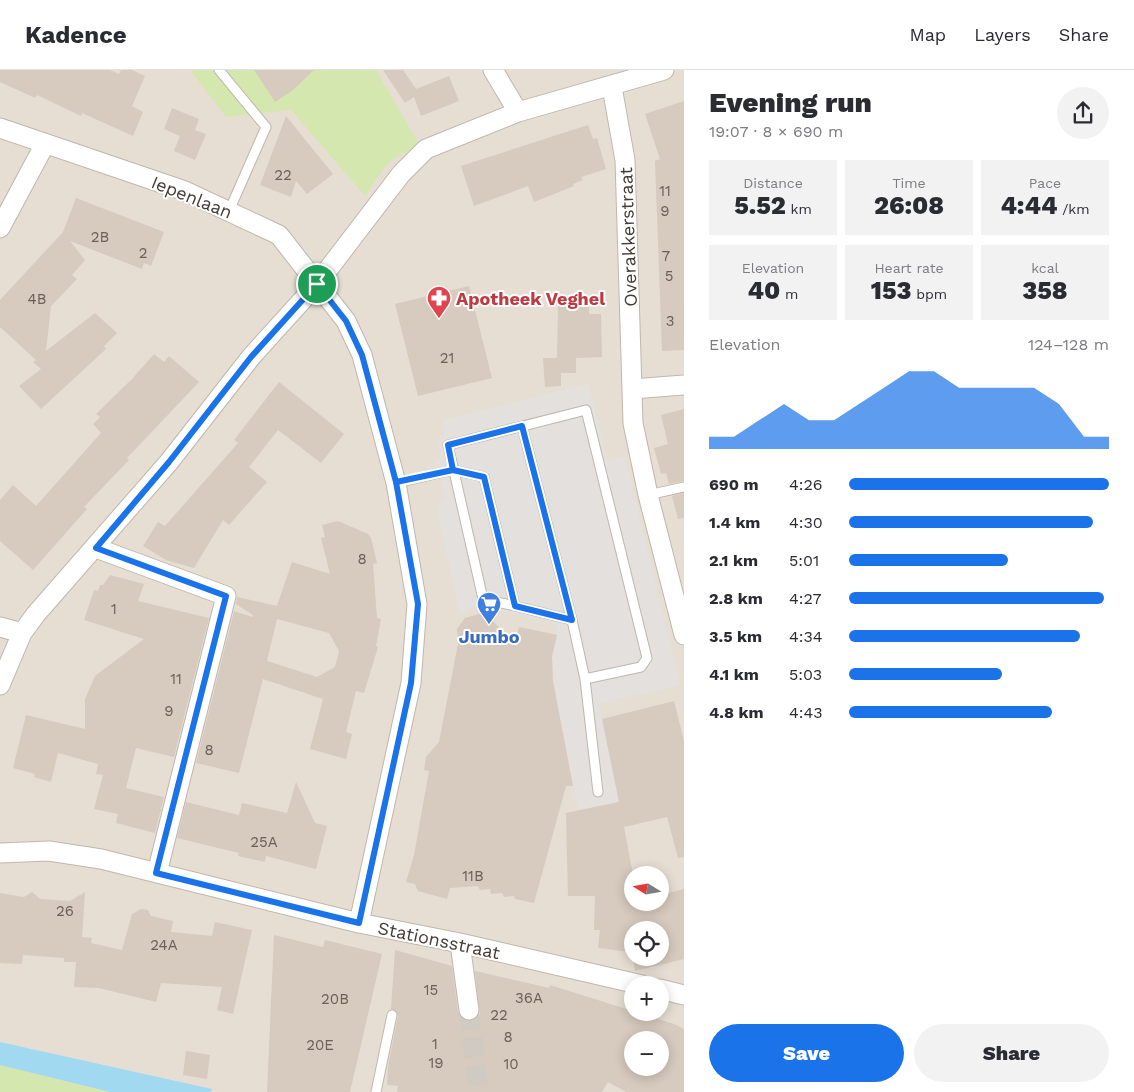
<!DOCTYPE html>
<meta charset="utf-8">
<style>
:root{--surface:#fff;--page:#f2f2f3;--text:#2b2b33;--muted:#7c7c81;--line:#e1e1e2;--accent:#1a73e8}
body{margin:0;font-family:"Work Sans",sans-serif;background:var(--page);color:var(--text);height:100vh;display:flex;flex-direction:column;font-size:19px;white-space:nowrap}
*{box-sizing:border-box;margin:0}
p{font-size:16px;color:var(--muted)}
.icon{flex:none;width:28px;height:28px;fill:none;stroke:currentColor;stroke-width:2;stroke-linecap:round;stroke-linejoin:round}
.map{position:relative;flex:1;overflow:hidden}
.panel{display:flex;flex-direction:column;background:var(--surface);width:450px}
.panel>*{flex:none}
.needle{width:32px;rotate:281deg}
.buttons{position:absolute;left:624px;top:796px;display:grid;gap:10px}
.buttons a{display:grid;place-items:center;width:45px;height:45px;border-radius:50%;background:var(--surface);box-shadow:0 2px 12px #0003;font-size:25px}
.pin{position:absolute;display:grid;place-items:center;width:42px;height:42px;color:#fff;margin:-21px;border:2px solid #fff;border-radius:50%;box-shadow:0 1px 5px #0007}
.round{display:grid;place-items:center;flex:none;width:52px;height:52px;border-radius:26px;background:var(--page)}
.overview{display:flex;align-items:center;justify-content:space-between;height:85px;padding:0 25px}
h1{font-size:28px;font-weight:800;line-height:38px}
.figures{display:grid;grid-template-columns:repeat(3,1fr);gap:8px;height:85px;padding:5px 25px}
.figures div{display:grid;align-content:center;border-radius:0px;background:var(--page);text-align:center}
.figures b{font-size:25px;font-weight:800}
.figures small{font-size:14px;font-weight:400}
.figures p{font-size:14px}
.chart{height:140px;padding:10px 25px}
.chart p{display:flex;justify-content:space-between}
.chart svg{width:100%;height:90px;margin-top:5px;fill:var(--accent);opacity:.7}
.button{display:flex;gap:10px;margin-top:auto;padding:10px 25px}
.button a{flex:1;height:58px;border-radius:30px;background:var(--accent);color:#fff;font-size:20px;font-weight:800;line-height:58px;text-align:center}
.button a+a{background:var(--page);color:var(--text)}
ul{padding:0 25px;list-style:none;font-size:16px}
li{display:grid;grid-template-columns:80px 60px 1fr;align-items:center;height:38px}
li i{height:12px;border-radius:6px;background:var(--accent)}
header{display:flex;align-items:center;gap:30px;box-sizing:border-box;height:70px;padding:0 25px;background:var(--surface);border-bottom:1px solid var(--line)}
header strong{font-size:24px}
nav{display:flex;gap:28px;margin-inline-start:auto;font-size:18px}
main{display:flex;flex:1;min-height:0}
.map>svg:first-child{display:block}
</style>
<header>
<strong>Kadence</strong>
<nav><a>Map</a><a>Layers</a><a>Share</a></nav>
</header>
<main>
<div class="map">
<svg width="684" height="1022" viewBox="0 0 684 1022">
<rect width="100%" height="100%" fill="#f2ede5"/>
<path fill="#e6ded3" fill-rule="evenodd" d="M 0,0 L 684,0 L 684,1022 L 0,1022 ZM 632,805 L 660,805 L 660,832 L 632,832 ZM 632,860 L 660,860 L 660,888 L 632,888 ZM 632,915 L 660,915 L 660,942 L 632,942 ZM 632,970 L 660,970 L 660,998 L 632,998 Z"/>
<path fill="#d4e7ae" d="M 190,0 L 376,0 L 419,74 L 388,93 L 365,126 L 291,40 L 226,47 Z
M 0,995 L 110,1022 L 0,1022 Z"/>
<path fill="#e3e0dd" d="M 588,314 L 608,391 L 625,387 L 680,615 L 599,634 L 619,732 L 578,740 L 553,616 L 552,586 L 558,554 L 476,535 L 460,544 L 437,440 L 445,426 L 435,390 L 441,388 L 437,368 L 445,365 L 443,350 Z"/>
<path fill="#a1d9f0" d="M 0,972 L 212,1019 L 211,1022 L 110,1022 L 0,995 Z"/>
<path fill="#d7cabe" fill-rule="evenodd" d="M 0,0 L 110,0 L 119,4 L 121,0 L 132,0 L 145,6 L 132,36 L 143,42 L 133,66 L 82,43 L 81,46 L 37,25 L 35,28 L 0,12 Z
M 254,0 L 314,0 L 293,20 L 275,32 Z
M 383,0 L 403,0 L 416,19 L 449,6 L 459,31 L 421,46 L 414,27 L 405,33 Z
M 684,31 L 684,280 L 662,281 L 655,91 L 660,89 L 645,44 Z
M 172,38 L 199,49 L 195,60 L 206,64 L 195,90 L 174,81 L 180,66 L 164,59 Z
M 286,46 L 333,104 L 307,124 L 296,111 L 291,127 L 260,115 Z
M 588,55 L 593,69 L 597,68 L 606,99 L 581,107 L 583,110 L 573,114 L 574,116 L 534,132 L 528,116 L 474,136 L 461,96 Z
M 76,128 L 164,162 L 151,196 L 144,193 L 142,199 L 70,171 L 85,190 L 72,205 L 77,209 L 51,236 L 46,281 L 95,243 L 117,263 L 104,276 L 106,279 L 41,339 L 19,316 L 41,299 L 33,292 L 36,290 L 0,257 L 0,230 L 63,162 Z
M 469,216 L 492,308 L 418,326 L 395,234 Z
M 589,233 L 589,244 L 601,244 L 602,287 L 576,288 L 576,303 L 561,303 L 561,316 L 545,317 L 543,288 L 557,288 L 558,234 Z
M 154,284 L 164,292 L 169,286 L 199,312 L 127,388 L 129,390 L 84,437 L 87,439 L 33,500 L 0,471 L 0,430 L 13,415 L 36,436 L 101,363 L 93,354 L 100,347 L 96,344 L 132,309 Z
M 279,312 L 344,364 L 321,393 L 278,360 L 249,397 L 267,412 L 229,455 L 223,450 L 194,498 L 166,490 L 143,476 L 158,452 L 165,456 L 238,373 L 234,370 Z
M 684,339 L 684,411 L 669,414 L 666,403 L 661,404 L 654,378 L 668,374 L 661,345 Z
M 684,423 L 684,448 L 678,449 L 672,426 Z
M 338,451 L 368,464 L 371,468 L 377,493 L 373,494 L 377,548 L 381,549 L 376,576 L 378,577 L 364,623 L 356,621 L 346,662 L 352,664 L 346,689 L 310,679 L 323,629 L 263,609 L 239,703 L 196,693 L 234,541 L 252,547 L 253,545 L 236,534 L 237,527 L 277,536 L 292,492 L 330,504 L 321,468 L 325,467 L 322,455 ZM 277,549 L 329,563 L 339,581 L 335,597 L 317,607 L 267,591 Z
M 110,505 L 144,514 L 138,531 L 209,548 L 174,687 L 136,678 L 126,718 L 164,727 L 155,763 L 116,753 L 118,744 L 94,739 L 103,705 L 96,704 L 98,694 L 58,683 L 51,712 L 34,707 L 35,704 L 13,698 L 26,645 L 85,659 L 85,629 L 95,606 L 144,569 L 84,550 L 94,520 L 98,521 L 100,515 L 103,515 Z
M 479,544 L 491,549 L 515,575 L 519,557 L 557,565 L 552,586 L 553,611 L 573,716 L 566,716 L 534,833 L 515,829 L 514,826 L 504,827 L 502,823 L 491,824 L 490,819 L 480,820 L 478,816 L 450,818 L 447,829 L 418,821 L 415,814 L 406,812 L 414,785 L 429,701 L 424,700 L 426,687 L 439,672 L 458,574 L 457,559 L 465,548 Z
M 674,631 L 684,671 L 684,787 L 678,788 L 667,747 L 624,757 L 633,805 L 632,832 L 660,832 L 660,825 L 684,819 L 684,889 L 635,901 L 633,888 L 660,888 L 660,860 L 632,860 L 632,887 L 631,882 L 598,878 L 600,860 L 594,860 L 595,826 L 568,826 L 566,743 L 619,732 L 602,649 Z
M 296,712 L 315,753 L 327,756 L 316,799 L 266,786 L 265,792 L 238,786 L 239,783 L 177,768 L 186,732 L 239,745 L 242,733 L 287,743 Z
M 32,822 L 40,829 L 70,831 L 85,822 L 82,867 L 92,868 L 91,873 L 122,880 L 132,844 L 141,839 L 148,840 L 151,846 L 173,851 L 171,862 L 212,866 L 215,852 L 252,860 L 233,944 L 217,940 L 222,917 L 161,913 L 156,932 L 99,918 L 74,917 L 76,892 L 64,892 L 64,888 L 23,885 L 22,894 L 0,893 L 0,823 L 24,827 Z
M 274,865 L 323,877 L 325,870 L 382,884 L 350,1022 L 267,1022 Z
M 395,880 L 452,896 L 458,942 L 465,951 L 475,949 L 480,944 L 475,901 L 549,918 L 550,915 L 674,954 L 684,959 L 684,1022 L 626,1022 L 608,1012 L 602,1022 L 397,1022 L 398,1016 L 387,1015 L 388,996 L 398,946 L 396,941 L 391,939 ZM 632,970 L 660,970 L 660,998 L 632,998 Z
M 186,981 L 210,985 L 207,1009 L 183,1005 Z"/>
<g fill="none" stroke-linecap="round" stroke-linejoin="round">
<path stroke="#cfcac2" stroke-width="19" stroke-dasharray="19 9" stroke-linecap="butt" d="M 469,940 L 479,1022"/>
<defs>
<path id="lane" d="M 219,0 L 266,57 L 229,141
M 522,356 L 572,550
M 396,413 L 453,400 L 484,407 L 515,536 L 483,529 L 448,375 L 586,340 L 647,588 L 641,597 L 585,609
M 648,425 L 684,417
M 515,536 L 572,550 L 585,609 L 598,722
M 376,1022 L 392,945"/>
<path id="street" d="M 493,0 L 518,42
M 612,17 L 625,90 L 633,353 L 648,425 L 684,565
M 0,58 L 185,121 L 279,165 L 346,251 L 362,285 L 396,413 L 417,534 L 411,613 L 359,853
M 0,158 L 45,74
M 632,319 L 684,315
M 96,478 L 226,526 L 157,803
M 0,557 L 22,563
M 0,615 L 22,563 L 36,544 L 169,392 L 251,287 L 317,214 L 401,104 L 426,79 L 518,42 L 664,0
M 0,783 L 49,781 L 101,789 L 359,853 L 460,873 L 642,915
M 460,873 L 469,940
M 660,919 L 684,925"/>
</defs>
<use href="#lane" stroke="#c1b6ab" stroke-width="11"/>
<use href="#street" stroke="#c1b6ab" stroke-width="21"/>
<use href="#lane" stroke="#fff" stroke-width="9"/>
<use href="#street" stroke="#fff" stroke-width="19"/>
</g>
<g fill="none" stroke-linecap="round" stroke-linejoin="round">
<defs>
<path id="route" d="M 317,214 L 251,287 L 169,392 L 96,478 L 226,526 L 156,803 L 359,853 L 411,613 L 418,534 L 396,412 L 453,400 L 484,407 L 515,536 L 572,550 L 522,356 L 448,375 L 453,400 L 396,412 L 362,285 L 346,251 L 317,214"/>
</defs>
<use href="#route" stroke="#fff" stroke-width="10"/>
<use href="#route" stroke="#1a73e8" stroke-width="6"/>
</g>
<defs>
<symbol id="pharmacy-pin" viewBox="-11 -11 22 30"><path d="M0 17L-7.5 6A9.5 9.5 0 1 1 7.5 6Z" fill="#e0444e" stroke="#fff"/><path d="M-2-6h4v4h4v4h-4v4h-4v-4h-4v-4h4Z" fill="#fff"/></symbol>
<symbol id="supermarket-pin" viewBox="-11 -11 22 30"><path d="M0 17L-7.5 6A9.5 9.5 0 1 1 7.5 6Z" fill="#3f7fe0" stroke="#fff"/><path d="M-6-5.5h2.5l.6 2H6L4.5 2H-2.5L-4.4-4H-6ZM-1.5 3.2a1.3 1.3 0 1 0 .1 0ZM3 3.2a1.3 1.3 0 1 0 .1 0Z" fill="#fff"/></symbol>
</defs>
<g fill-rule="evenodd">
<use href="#pharmacy-pin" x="425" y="214" width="28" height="38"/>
<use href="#supermarket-pin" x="475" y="520" width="28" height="38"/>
</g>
<g text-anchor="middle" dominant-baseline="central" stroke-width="4" stroke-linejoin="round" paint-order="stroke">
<g font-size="15" fill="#6a6057">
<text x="283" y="105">22</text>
<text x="665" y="121">11</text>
<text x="665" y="141">9</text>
<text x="100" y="167">2B</text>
<text x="143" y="183">2</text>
<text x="666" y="186">7</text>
<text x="669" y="206">5</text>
<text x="37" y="229">4B</text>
<text x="670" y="251">3</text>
<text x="447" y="288">21</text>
<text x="362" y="489">8</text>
<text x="114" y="539">1</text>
<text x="176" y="609">11</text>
<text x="169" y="641">9</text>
<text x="209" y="680">8</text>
<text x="264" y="772">25A</text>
<text x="473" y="806">11B</text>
<text x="65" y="841">26</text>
<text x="164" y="875">24A</text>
<text x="431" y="920">15</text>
<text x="529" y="928">36A</text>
<text x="335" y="929">20B</text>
<text x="499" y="945">22</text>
<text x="508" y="967">8</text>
<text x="435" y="974">1</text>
<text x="320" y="975">20E</text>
<text x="436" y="993">19</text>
<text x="511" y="994">10</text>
</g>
<g font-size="18" fill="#453d35" stroke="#fff">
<text transform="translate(192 127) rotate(22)">Iepenlaan</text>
<text transform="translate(628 167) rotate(-92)">Overakkerstraat</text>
<text transform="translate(439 870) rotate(12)">Stationsstraat</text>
</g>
<g font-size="18" font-weight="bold" fill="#be3a42" stroke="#fff" text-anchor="start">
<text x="456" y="228">Apotheek Veghel</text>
</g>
<g font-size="18" font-weight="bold" fill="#366cbe" stroke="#fff">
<text x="489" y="566">Jumbo</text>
</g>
</g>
</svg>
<div class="buttons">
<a><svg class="needle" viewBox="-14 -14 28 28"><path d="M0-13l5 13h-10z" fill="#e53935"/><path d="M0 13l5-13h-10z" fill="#7c7c81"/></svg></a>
<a><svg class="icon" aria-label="locate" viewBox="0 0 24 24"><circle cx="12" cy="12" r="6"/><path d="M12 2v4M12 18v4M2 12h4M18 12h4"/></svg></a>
<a>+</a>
<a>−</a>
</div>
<div class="pin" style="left:317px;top:214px;background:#1e9e55"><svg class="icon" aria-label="arrive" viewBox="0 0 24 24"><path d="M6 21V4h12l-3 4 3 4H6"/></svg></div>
</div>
<section class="panel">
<div class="overview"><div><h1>Evening run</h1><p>19:07 · 8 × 690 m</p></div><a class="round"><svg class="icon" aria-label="share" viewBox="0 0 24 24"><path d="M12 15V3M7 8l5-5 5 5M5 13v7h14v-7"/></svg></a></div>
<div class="figures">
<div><p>Distance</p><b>5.52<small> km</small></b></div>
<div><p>Time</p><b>26:08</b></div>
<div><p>Pace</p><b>4:44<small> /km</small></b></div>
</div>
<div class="figures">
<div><p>Elevation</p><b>40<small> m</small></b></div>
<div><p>Heart rate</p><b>153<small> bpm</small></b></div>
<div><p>kcal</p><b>358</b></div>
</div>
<div class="chart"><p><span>Elevation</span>124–128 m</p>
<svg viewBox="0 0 160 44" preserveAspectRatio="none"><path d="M0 44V38L10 38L20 30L30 22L40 30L50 30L60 22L70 14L80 6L90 6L100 14L110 14L120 14L130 14L140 22L150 38L160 38V44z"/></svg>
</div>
<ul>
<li><b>690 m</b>4:26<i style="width:100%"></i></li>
<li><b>1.4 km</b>4:30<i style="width:94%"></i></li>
<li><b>2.1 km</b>5:01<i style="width:61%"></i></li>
<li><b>2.8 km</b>4:27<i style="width:98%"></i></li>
<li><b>3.5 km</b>4:34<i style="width:89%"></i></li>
<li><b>4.1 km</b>5:03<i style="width:59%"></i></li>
<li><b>4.8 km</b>4:43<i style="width:78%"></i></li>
</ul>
<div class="button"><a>Save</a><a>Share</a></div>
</section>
</main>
